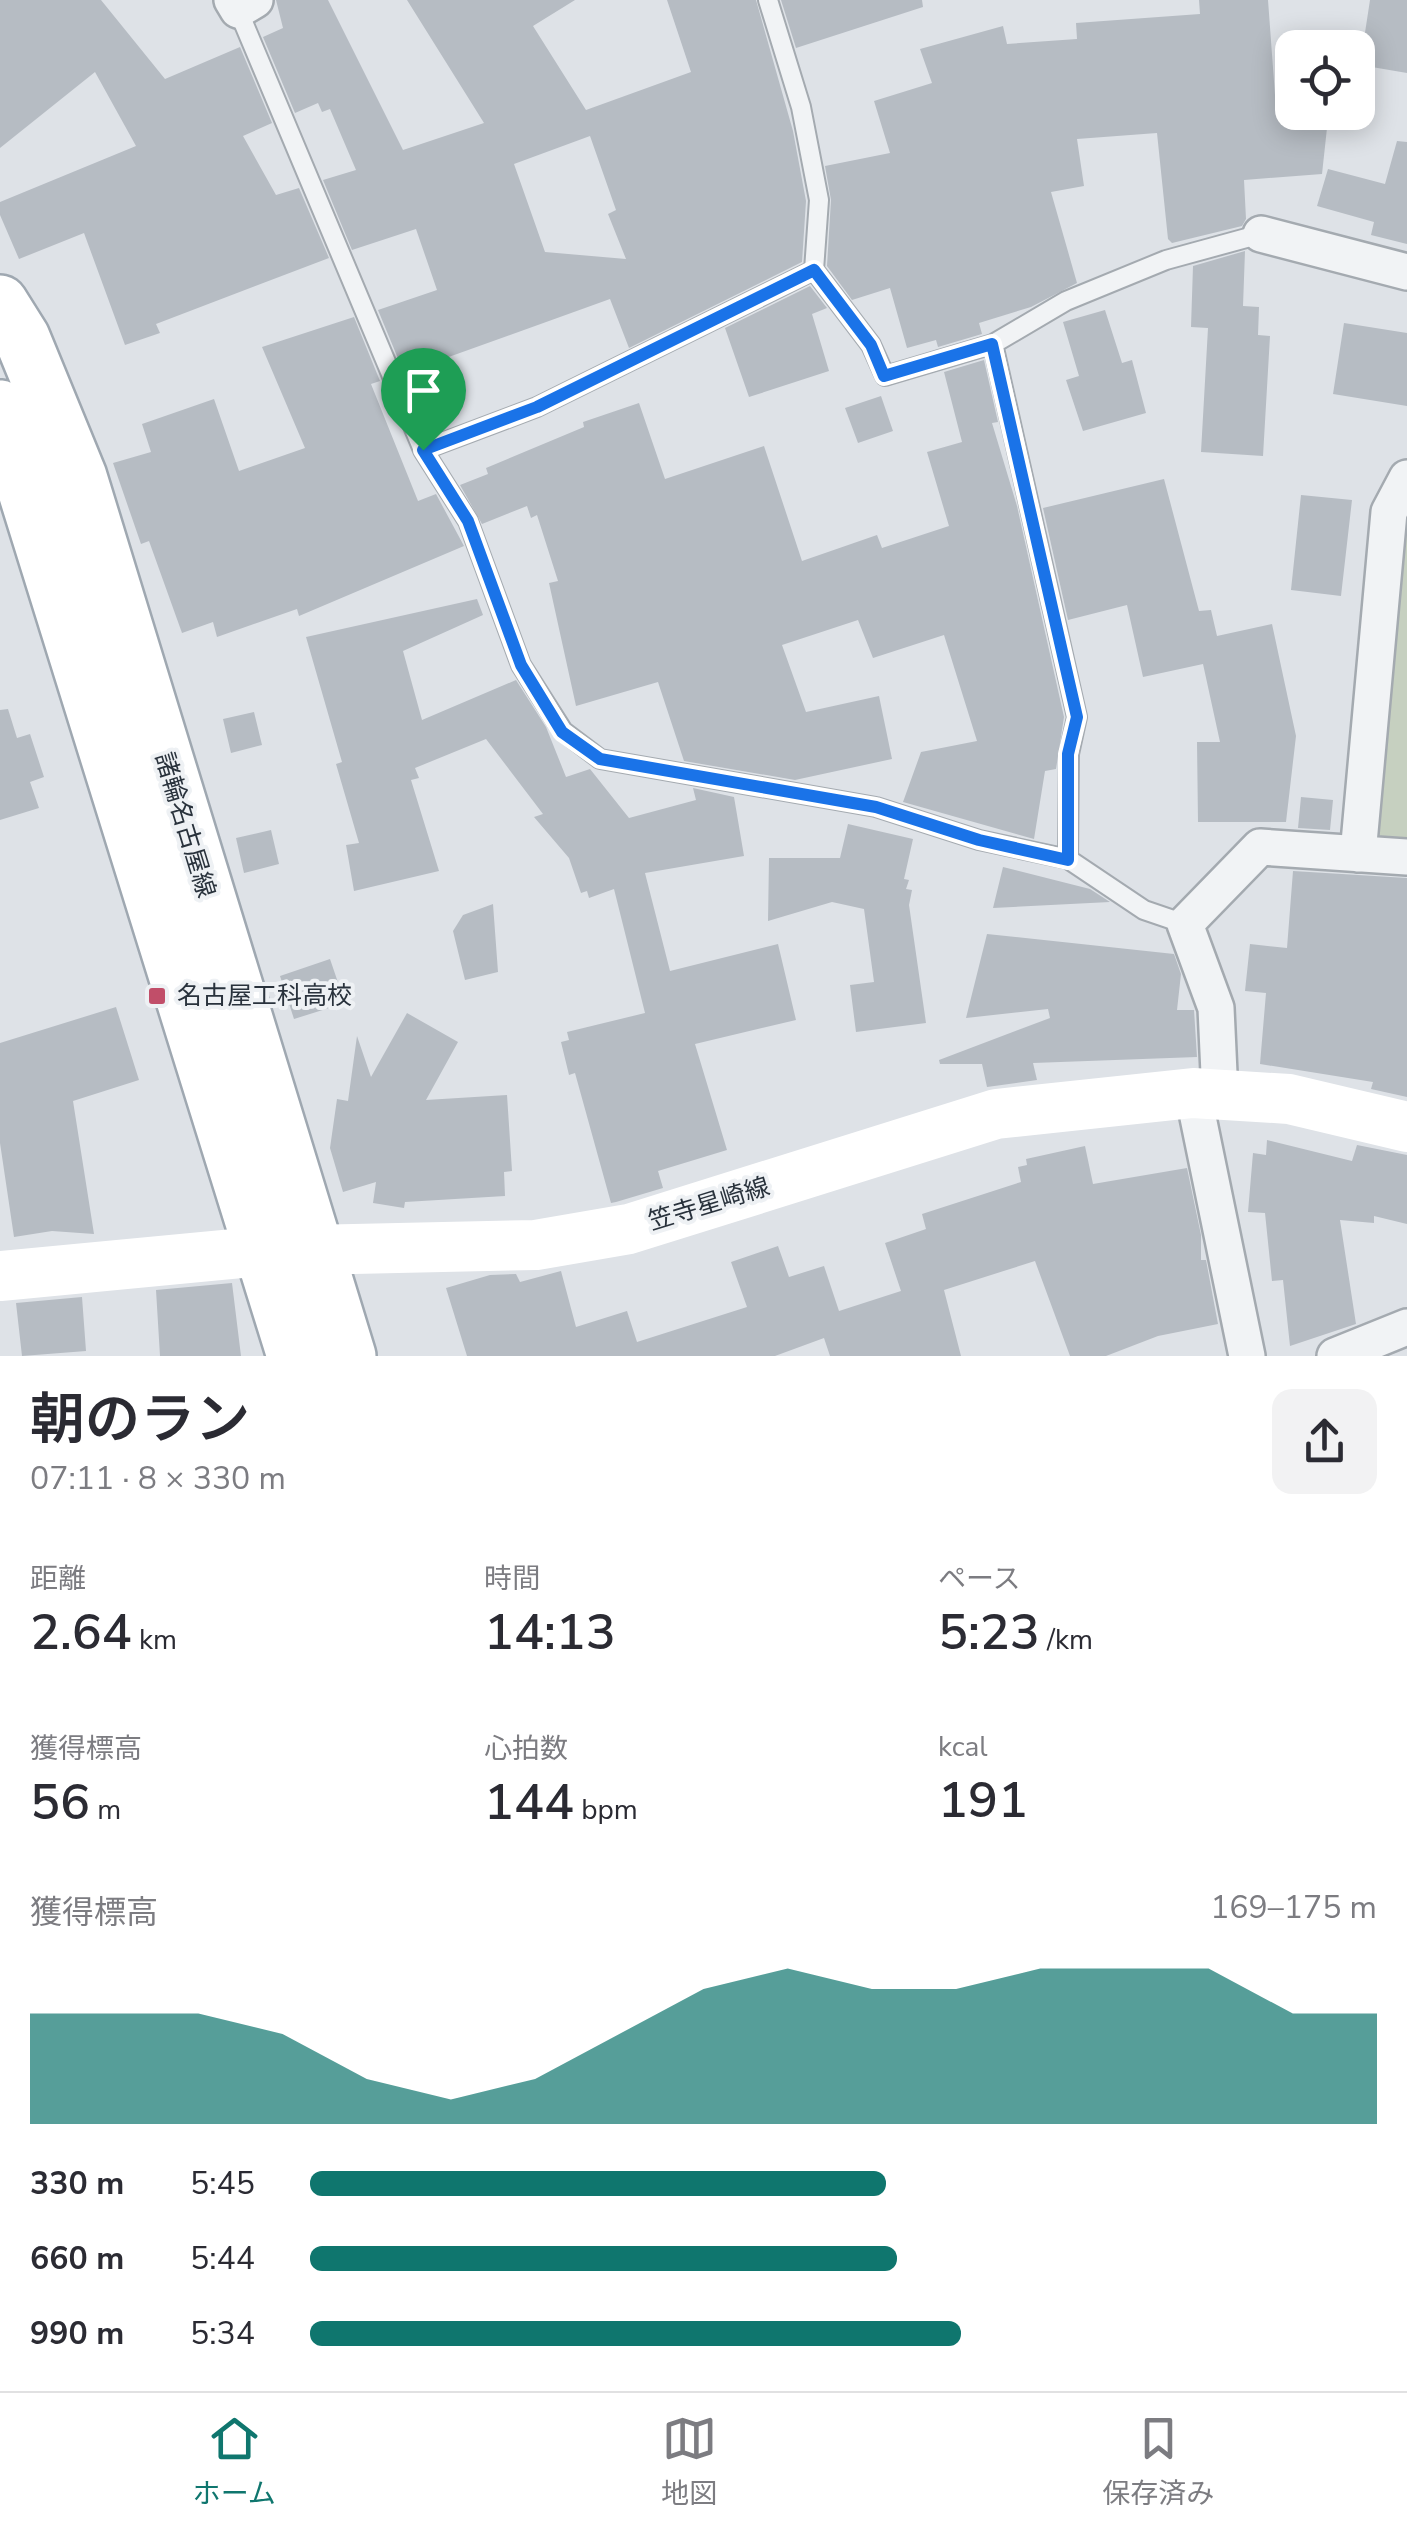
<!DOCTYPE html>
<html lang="ja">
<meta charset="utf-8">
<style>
:root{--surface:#fff;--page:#f2f2f3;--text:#2b2b33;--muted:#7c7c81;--line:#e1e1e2;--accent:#0f766e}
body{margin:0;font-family:"Nunito Sans","Noto Sans JP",sans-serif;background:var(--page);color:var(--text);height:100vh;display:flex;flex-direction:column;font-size:38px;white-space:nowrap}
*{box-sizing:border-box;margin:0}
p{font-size:32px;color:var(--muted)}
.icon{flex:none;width:55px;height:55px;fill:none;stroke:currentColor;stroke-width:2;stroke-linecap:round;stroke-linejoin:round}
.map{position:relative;height:1356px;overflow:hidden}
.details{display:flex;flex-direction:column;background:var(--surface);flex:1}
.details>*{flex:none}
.fabs{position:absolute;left:1275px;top:30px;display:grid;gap:20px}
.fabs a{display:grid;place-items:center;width:100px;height:100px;border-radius:20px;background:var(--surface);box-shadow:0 5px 25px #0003;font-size:50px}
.pin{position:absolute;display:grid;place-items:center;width:85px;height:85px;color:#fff;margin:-102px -42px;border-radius:50% 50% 50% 0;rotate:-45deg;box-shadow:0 0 10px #0007}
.pin .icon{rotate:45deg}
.round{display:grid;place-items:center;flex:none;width:105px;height:105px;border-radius:20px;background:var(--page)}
.headline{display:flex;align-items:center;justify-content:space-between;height:170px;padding:0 30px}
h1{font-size:55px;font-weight:600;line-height:75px}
.metrics{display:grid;grid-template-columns:repeat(3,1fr);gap:15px;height:170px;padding:10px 30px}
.metrics div{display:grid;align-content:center}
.metrics b{font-size:50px;font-weight:600}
.metrics small{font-size:28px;font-weight:400}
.metrics p{font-size:28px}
.chart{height:280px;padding:20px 30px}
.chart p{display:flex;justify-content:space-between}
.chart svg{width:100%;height:180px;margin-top:10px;fill:var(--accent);opacity:.7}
ul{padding:0 30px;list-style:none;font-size:32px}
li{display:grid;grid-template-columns:160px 120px 1fr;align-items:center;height:75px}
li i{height:25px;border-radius:12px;background:var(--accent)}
.menu{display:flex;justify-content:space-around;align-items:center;height:140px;border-top:2px solid var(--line);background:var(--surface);font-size:28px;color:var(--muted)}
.menu a{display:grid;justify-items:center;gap:5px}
.menu .selected{color:var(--accent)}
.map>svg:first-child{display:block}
</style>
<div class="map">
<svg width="1407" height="1356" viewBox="0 0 1407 1356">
<rect width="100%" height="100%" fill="#dee2e7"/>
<path fill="#c6d0c0" d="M 1407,534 L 1407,845 L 1383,844 L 1368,832 L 1398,544 Z"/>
<path fill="#b6bcc3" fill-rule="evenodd" d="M 0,0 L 101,0 L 165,79 L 240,47 L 272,123 L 243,136 L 276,195 L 299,188 L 329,258 L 156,324 L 160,333 L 125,345 L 84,233 L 19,259 L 0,215 L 0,202 L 136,146 L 95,72 L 0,148 Z
M 276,0 L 328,0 L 403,150 L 484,123 L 407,0 L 575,0 L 533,26 L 586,110 L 691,72 L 667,0 L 756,0 L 793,131 L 806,201 L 802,262 L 629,348 L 610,299 L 404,373 L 378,310 L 437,290 L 416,229 L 352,250 L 323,180 L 356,170 L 330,109 L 322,112 L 318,103 L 295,113 L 263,37 L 283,28 ZM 590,136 L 616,210 L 608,214 L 626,259 L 545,252 L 514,164 Z
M 781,0 L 922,0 L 923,7 L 796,48 Z
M 1199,0 L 1268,0 L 1275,95 L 1292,97 L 1292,112 L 1310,112 L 1309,126 L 1327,128 L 1322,174 L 1244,180 L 1246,219 L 1242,226 L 1172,243 L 1168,239 L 1157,133 L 1077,139 L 1084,186 L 1051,192 L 1077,283 L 1031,307 L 979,323 L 982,334 L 938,347 L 936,340 L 907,348 L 890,288 L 852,300 L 827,266 L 831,200 L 825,166 L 890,153 L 874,101 L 932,83 L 920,49 L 1003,26 L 1007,44 L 1077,39 L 1076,23 L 1200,14 Z
M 1370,0 L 1407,0 L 1407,73 L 1360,65 Z
M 1397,141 L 1407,142 L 1407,244 L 1371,235 L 1374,222 L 1317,206 L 1328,169 L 1385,184 Z
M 1245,251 L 1243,306 L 1259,307 L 1258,335 L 1270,336 L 1263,456 L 1201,452 L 1208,328 L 1191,327 L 1193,266 Z
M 810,286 L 827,308 L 812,314 L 829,371 L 749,397 L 725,328 Z
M 1105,310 L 1122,363 L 1132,360 L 1146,413 L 1083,431 L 1066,380 L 1079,376 L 1063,322 Z
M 354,317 L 380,381 L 371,384 L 418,501 L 436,494 L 464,546 L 299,616 L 297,609 L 217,637 L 213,622 L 182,633 L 149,541 L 141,544 L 113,463 L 151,452 L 142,424 L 214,399 L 239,471 L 305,448 L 262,347 Z
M 1344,323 L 1407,333 L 1407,406 L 1333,394 Z
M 984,360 L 998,422 L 992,423 L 1017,506 L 1064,717 L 1056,769 L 1045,771 L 1034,839 L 903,802 L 921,752 L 977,741 L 944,635 L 873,658 L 858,620 L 782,645 L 806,712 L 879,696 L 892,759 L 795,780 L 684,761 L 658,682 L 576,706 L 549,583 L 558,581 L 537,515 L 531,518 L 527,506 L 482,524 L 460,485 L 488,474 L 486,468 L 584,427 L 583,422 L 639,403 L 665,479 L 764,446 L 802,561 L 877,535 L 882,548 L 949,526 L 927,452 L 962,442 L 944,372 Z
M 881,396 L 893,431 L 858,443 L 845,408 Z
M 1164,479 L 1199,611 L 1211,610 L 1217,636 L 1272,624 L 1296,736 L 1286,822 L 1198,822 L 1197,742 L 1220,742 L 1203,664 L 1143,677 L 1127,605 L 1068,620 L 1043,508 Z
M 1301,495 L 1352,500 L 1341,596 L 1291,590 Z
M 477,599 L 483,615 L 403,651 L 422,720 L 516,680 L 546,727 L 566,777 L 590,769 L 629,818 L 696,800 L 693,788 L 734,797 L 744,856 L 645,873 L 670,971 L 778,944 L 796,1020 L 695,1044 L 727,1150 L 658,1171 L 663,1188 L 616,1202 L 611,1203 L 575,1073 L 569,1075 L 561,1042 L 569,1040 L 567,1032 L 645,1013 L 614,889 L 589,898 L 587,891 L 581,893 L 569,858 L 534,817 L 543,814 L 486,739 L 415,768 L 419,778 L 411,780 L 439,871 L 354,891 L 346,845 L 359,843 L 336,764 L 342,762 L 306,637 Z
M 8,709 L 17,738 L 30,734 L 44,777 L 30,782 L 39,808 L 0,820 L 0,710 Z
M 254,712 L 262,745 L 231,753 L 223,719 Z
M 1301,797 L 1333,800 L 1330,830 L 1298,828 Z
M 848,824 L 913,839 L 904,879 L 909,880 L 906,889 L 912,890 L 909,905 L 926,1023 L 856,1032 L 850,985 L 874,982 L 864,909 L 832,902 L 768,921 L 769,858 L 840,858 Z
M 271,830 L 279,864 L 244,873 L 236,838 Z
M 1003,867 L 1090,889 L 1110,902 L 993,908 Z
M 1293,871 L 1407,878 L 1407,1097 L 1371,1089 L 1373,1082 L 1260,1064 L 1266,993 L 1245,991 L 1250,944 L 1287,948 Z
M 493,904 L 498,972 L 465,980 L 453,931 L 463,915 Z
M 987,934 L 1174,954 L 1181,974 L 1177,1010 L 1194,1010 L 1197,1057 L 1033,1063 L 1037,1080 L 987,1087 L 982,1064 L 940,1064 L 939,1060 L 1050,1018 L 1048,1009 L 966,1018 Z
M 330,959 L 345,1003 L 294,1019 L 280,976 Z
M 116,1007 L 139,1080 L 73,1101 L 94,1234 L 52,1231 L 14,1237 L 0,1143 L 0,1043 Z
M 407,1013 L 458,1042 L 426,1100 L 507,1095 L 512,1171 L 504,1172 L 505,1196 L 405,1202 L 404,1208 L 373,1203 L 376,1182 L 343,1192 L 330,1148 L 337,1099 L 348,1101 L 357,1036 L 371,1077 Z
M 1267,1140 L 1352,1161 L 1357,1145 L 1407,1155 L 1407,1224 L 1374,1216 L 1374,1223 L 1340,1220 L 1356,1324 L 1290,1346 L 1283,1280 L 1272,1281 L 1265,1213 L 1248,1212 L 1253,1153 L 1266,1155 Z
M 1085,1146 L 1093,1184 L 1187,1168 L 1201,1235 L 1201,1260 L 1206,1260 L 1218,1324 L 1158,1336 L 1106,1356 L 1070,1356 L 1035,1261 L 944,1290 L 961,1356 L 830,1356 L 824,1338 L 775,1356 L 467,1356 L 446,1288 L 490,1275 L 516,1274 L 520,1282 L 561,1271 L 576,1327 L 627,1311 L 637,1342 L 747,1307 L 731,1262 L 778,1246 L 789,1277 L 824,1266 L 839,1311 L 901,1291 L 885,1243 L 926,1229 L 922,1214 L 1021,1182 L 1018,1167 L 1027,1165 L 1026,1159 Z
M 232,1283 L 241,1356 L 160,1356 L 156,1290 Z
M 82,1297 L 86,1351 L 22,1356 L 16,1303 Z"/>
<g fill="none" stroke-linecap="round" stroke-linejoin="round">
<defs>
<path id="service" d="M 768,0 L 801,107 L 819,200 L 814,270 L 871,345 L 885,376 L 993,344 L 1066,301 L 1166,260 L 1261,234
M 238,10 L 423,450 L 468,521 L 521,665 L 563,731 L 600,759 L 876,807 L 979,840 L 1068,859 L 1144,910 L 1185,924
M 993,344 L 1077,717 L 1069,754 L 1068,859
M 423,450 L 537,407 L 814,270"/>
<path id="minor" d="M 232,0 L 238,10 L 255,0
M 1261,234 L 1407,272
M 1358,854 L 1389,512 L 1407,478
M 1193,1093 L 1247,1356
M 1220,1095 L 1216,1008 L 1185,924 L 1260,847 L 1407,857
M 1335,1356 L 1407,1327"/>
<path id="primary" d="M 0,303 L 22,338 L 79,477 L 348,1356
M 0,408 L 295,1356"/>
</defs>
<use href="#service" stroke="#a4aab0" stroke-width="22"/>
<use href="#minor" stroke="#a4aab0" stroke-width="40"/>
<use href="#primary" stroke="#9fa8b1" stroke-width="60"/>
<use href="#service" stroke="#f1f3f5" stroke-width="18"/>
<use href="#minor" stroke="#f1f3f5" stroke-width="35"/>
<path stroke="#fff" stroke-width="50" d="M 0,1276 L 264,1251 L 536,1245 L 629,1229 L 996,1114 L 1193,1093 L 1289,1099 L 1407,1127"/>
<use href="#primary" stroke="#fff" stroke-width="55"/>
</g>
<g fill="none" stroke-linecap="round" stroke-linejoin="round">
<defs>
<path id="route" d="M 814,270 L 871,345 L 884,376 L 992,344 L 1077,717 L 1068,754 L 1068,860 L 979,840 L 876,807 L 600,759 L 562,732 L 521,665 L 468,521 L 423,450 L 537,407 Z"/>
</defs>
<use href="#route" stroke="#fff" stroke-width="20"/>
<use href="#route" stroke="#1a73e8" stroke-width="12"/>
</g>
<rect fill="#c14e69" stroke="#eef1f4" stroke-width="4" x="147" y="986" width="20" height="20" rx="5"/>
<g text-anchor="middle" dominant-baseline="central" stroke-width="8" stroke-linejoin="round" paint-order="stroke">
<g font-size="25" fill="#29323c" stroke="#eef1f4">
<text transform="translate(185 825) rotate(73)">諸輪名古屋線</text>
<text transform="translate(709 1204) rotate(-17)">笠寺星崎線</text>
</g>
<g font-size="25" fill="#29323c" stroke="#eef1f4" text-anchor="start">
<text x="177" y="996">名古屋工科高校</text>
</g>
</g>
</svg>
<div class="fabs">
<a><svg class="icon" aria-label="locate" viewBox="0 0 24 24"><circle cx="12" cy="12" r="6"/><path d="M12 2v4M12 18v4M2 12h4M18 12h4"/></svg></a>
</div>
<div class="pin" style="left:423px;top:450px;background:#1e9e55"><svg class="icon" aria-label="arrive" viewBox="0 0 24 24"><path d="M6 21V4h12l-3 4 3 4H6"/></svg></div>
</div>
<section class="details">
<div class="headline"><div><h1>朝のラン</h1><p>07:11 · 8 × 330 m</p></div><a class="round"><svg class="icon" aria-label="share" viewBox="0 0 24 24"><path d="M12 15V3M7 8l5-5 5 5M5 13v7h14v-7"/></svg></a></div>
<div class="metrics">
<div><p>距離</p><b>2.64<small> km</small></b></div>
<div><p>時間</p><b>14:13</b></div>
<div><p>ペース</p><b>5:23<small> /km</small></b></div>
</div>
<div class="metrics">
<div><p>獲得標高</p><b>56<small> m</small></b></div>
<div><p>心拍数</p><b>144<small> bpm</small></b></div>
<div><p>kcal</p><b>191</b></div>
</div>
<div class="chart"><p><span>獲得標高</span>169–175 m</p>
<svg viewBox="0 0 160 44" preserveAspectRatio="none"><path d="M0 44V17L10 17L20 17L30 22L40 33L50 38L60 33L70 22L80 11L90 6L100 11L110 11L120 6L130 6L140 6L150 17L160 17V44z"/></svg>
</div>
<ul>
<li><b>330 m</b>5:45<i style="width:54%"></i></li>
<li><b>660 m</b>5:44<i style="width:55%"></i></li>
<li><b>990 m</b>5:34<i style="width:61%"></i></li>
</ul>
</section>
<nav class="menu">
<a class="selected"><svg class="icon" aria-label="home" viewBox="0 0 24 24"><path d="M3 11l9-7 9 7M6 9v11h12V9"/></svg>ホーム</a>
<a><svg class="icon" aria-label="map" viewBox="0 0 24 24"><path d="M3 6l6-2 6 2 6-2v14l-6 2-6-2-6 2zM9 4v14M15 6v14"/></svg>地図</a>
<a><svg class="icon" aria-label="saved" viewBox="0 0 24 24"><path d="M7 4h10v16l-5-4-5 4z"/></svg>保存済み</a>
</nav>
